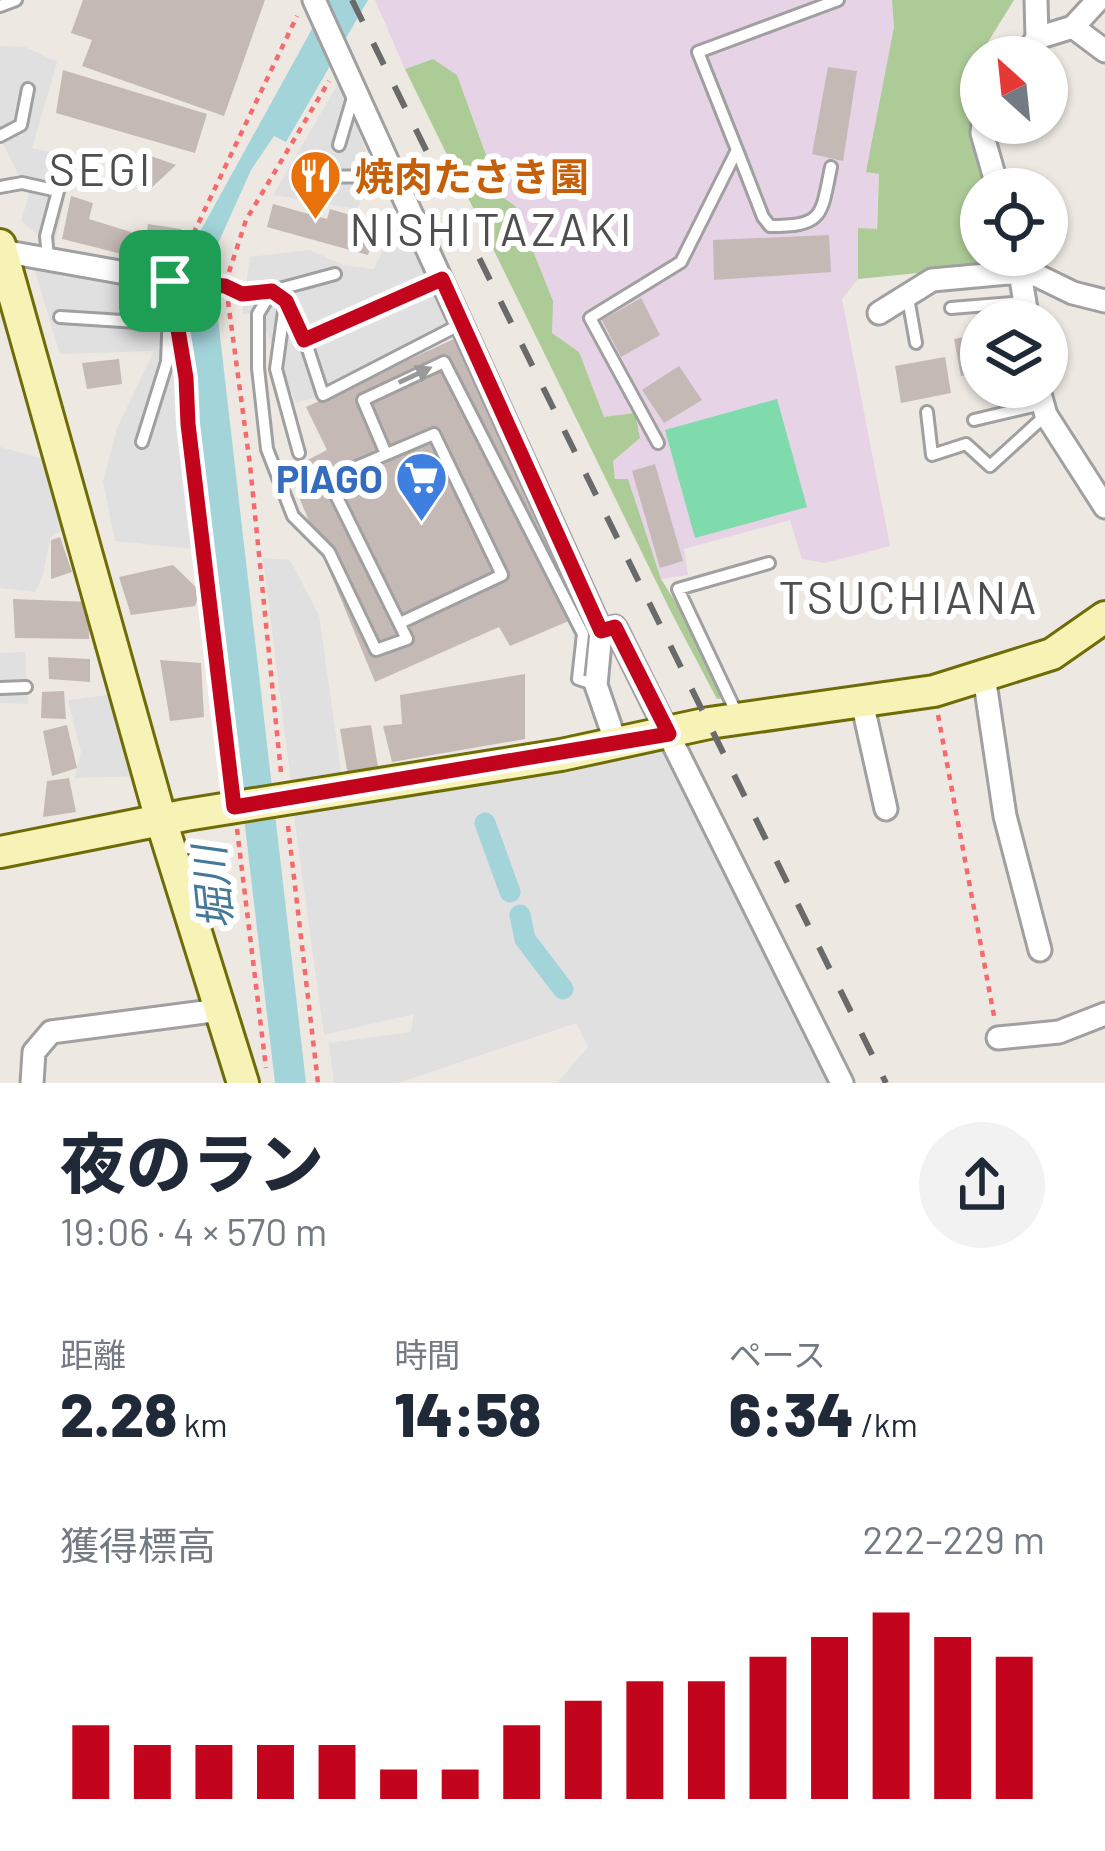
<!DOCTYPE html>
<html lang="ja">
<meta charset="utf-8">
<style>
:root{--surface:#fff;--page:#f2f2f3;--text:#1f2937;--muted:#747a83;--accent:#c2051d}
body{margin:0;font-family:Barlow,"Noto Sans JP",sans-serif;background:var(--page);color:var(--text);height:100vh;display:flex;flex-direction:column;font-size:45px;white-space:nowrap}
*{box-sizing:border-box;margin:0}
p{font-size:39px;color:var(--muted)}
.icon{flex:none;width:66px;height:66px;fill:none;stroke:currentColor;stroke-width:2;stroke-linecap:round;stroke-linejoin:round}
.map{position:relative;height:1083px;overflow:hidden}
.side{display:flex;flex-direction:column;background:var(--surface);flex:1}
.side>*{flex:none}
.needle{width:78px;rotate:333deg}
.tools{position:absolute;left:960px;top:36px;display:grid;gap:24px}
.tools a{display:grid;place-items:center;width:108px;height:108px;border-radius:50%;background:var(--surface);box-shadow:0 3px 9px #0004;font-size:60px}
.pin{position:absolute;display:grid;place-items:center;width:102px;height:102px;color:#fff;margin:-51px;border-radius:24px;box-shadow:0 6px 18px #0006}
.round{display:grid;place-items:center;flex:none;width:126px;height:126px;border-radius:63px;background:var(--page)}
.head{display:flex;align-items:center;justify-content:space-between;height:204px;padding:0 60px}
h1{font-size:66px;font-weight:800;line-height:90px}
.figures{display:grid;grid-template-columns:repeat(3,1fr);gap:18px;height:204px;padding:12px 60px}
.figures div{display:grid;align-content:center}
.figures b{font-size:60px;font-weight:800}
.figures small{font-size:33px;font-weight:400}
.figures p{font-size:33px}
.chart{height:336px;padding:24px 60px}
.chart p{display:flex;justify-content:space-between}
.chart svg{width:100%;height:216px;margin-top:12px;stroke:var(--accent);stroke-width:6}
.map>svg:first-child{display:block}
</style>
<div class="map">
<svg width="1105" height="1083" viewBox="0 0 1105 1083">
<rect width="100%" height="100%" fill="#ede8e1"/>
<path fill="#e6d3e5" d="M 375,0 L 892,0 L 894,27 L 867,172 L 879,174 L 876,230 L 858,229 L 858,279 L 842,299 L 890,546 L 825,563 L 802,559 L 790,520 L 684,549 L 688,575 L 661,579 L 628,480 L 616,480 L 612,461 L 640,438 L 604,418 L 579,352 L 552,333 L 457,75 L 433,59 L 405,69 Z"/>
<path fill="#adcb97" d="M 892,0 L 1014,0 L 988,42 L 986,57 L 981,57 L 973,137 L 987,189 L 981,189 L 981,255 L 1004,257 L 928,272 L 858,279 L 858,228 L 877,229 L 879,174 L 866,172 L 894,27 Z
M 433,59 L 457,75 L 501,196 L 515,206 L 553,301 L 552,333 L 579,352 L 604,417 L 635,413 L 640,438 L 613,461 L 615,479 L 628,479 L 661,579 L 717,668 L 729,697 L 717,699 L 671,612 L 405,69 Z"/>
<path fill="#80dbac" d="M 777,399 L 807,507 L 695,538 L 665,430 Z"/>
<path fill="#e0e0e0" d="M 0,46 L 25,47 L 57,62 L 32,148 L 55,153 L 52,180 L 68,185 L 56,239 L 38,235 L 21,221 L 29,195 L 0,138 Z
M 339,82 L 380,187 L 366,184 L 357,209 L 273,195 Z
M 403,216 L 450,322 L 323,395 L 296,403 L 259,314 L 242,314 L 250,257 L 310,250 L 343,265 L 374,269 L 394,225 Z
M 34,268 L 163,287 L 182,376 L 181,412 L 194,549 L 115,541 L 103,481 L 117,428 L 154,351 L 60,354 Z
M 0,447 L 52,461 L 66,513 L 63,529 L 50,538 L 43,575 L 35,592 L 0,588 Z
M 263,558 L 290,560 L 319,615 L 342,778 L 291,783 Z
M 25,652 L 28,704 L 0,703 L 0,653 Z
M 123,693 L 144,776 L 75,778 L 81,752 L 68,700 Z
M 667,742 L 834,1083 L 557,1083 L 588,1047 L 576,1023 L 398,1083 L 334,1083 L 329,1043 L 411,1032 L 414,1014 L 324,1035 L 293,809 Z"/>
<path fill="#a2d4da" d="M 328,0 L 368,0 L 286,142 L 274,136 L 251,170 L 216,248 L 217,310 L 306,1083 L 275,1083 L 184,303 L 196,239 Z"/>
<g fill="none" stroke-linecap="round" stroke-linejoin="round">
<path stroke="#a2d4da" stroke-width="21" d="M 485,823 L 510,892
M 520,915 L 525,939 L 563,989"/>
</g>
<path fill="#c4b9b5" d="M 83,0 L 265,0 L 224,116 L 82,66 L 92,40 L 71,33 Z
M 828,67 L 857,71 L 843,161 L 812,154 Z
M 63,70 L 207,114 L 195,153 L 56,113 Z
M 148,155 L 176,165 L 147,192 L 135,178 Z
M 73,161 L 101,165 L 98,184 L 70,176 Z
M 71,196 L 93,203 L 89,219 L 131,232 L 130,256 L 62,239 Z
M 273,204 L 327,219 L 330,209 L 377,223 L 368,255 L 267,227 Z
M 148,224 L 181,229 L 179,237 L 147,231 Z
M 829,235 L 831,272 L 714,280 L 713,240 Z
M 145,236 L 175,242 L 173,249 L 143,243 Z
M 641,298 L 660,335 L 621,357 L 602,320 Z
M 981,334 L 981,372 L 961,376 L 954,339 Z
M 456,338 L 585,614 L 510,646 L 499,627 L 375,682 L 288,470 L 327,450 L 306,407 Z
M 945,357 L 951,393 L 901,403 L 895,366 Z
M 119,359 L 122,384 L 87,389 L 82,363 Z
M 679,366 L 702,400 L 664,423 L 642,390 Z
M 655,464 L 683,561 L 660,568 L 632,471 Z
M 60,537 L 72,572 L 51,579 L 51,540 Z
M 173,565 L 200,591 L 195,606 L 131,615 L 119,577 Z
M 13,599 L 90,602 L 89,639 L 15,638 Z
M 48,657 L 90,659 L 90,682 L 49,679 Z
M 160,660 L 201,663 L 204,717 L 170,721 Z
M 525,674 L 525,739 L 392,762 L 383,726 L 402,724 L 400,695 Z
M 64,691 L 66,719 L 41,718 L 42,692 Z
M 67,725 L 77,768 L 52,776 L 43,731 Z
M 371,725 L 379,773 L 348,776 L 340,729 Z
M 69,778 L 76,812 L 43,817 L 47,781 Z"/>
<g fill="none" stroke-linecap="round" stroke-linejoin="round">
<defs>
<path id="lane" d="M 0,6 L 16,0
M 0,136 L 21,125 L 28,89
M 339,145 L 354,94
M 737,150 L 763,217 L 770,226 C 824,226 821,216 831,167
M 305,177 L 392,176
M 0,187 L 22,183 L 58,191 L 46,236 L 48,258
M 335,274 L 272,291 L 258,314 L 258,368 L 267,449 L 293,516 L 329,552 L 376,650 L 407,639 L 328,479 L 434,434 L 502,575 L 400,623
M 908,298 L 916,343
M 285,304 L 276,369 L 299,453
M 951,308 L 1025,302
M 60,317 L 169,324
M 305,340 L 323,395 L 461,324
M 927,412 L 932,455 L 966,444 L 990,466 L 1046,415
M 974,420 L 1042,404
M 142,442 L 167,362 L 170,281 L 225,286 L 242,294 L 272,291 L 286,301 L 305,340 L 442,279
M 658,443 L 590,318 L 681,262 L 737,150 L 698,52 L 838,0
M 386,454 L 363,400 L 444,362 L 583,634 L 578,679 L 596,685
M 0,688 L 26,687
M 738,716 L 678,589 L 769,563"/>
<path id="street" d="M 314,0 L 601,631 L 596,685 L 616,743
M 1073,27 L 1098,0
M 1037,38 L 1073,27 L 1105,51
M 1024,57 L 1037,38 L 1036,0
M 983,123 L 982,133 L 998,189
M 2,251 L 170,281
M 1017,255 L 1028,321
M 879,313 L 932,280 L 1008,273 L 1036,275 L 1073,293 L 1105,301
M 1038,387 L 1046,415 L 1105,507
M 601,631 L 615,627 L 842,1083
M 984,676 L 1005,816 L 1040,950
M 862,702 L 886,809
M 998,1038 L 1059,1032 L 1105,1014
M 32,1083 L 34,1052 L 51,1032 L 220,1010"/>
<path id="secondary" d="M 0,245 L 161,820 L 243,1083
M 0,852 L 186,815 L 561,755 L 709,723 L 934,691 L 1052,654 L 1105,617"/>
</defs>
<use href="#lane" stroke="#a0a0a0" stroke-width="16"/>
<use href="#street" stroke="#a0a0a0" stroke-width="27"/>
<use href="#secondary" stroke="#6e6c07" stroke-width="36"/>
<path stroke="#f66a6d" stroke-width="4.5" stroke-dasharray="6 6" stroke-linecap="butt" d="M 178,266 L 297,16
M 229,272 L 246,220 L 329,81
M 228,301 L 250,465 L 281,773
M 184,364 L 188,425 L 231,782
M 938,715 L 994,1016
M 288,826 L 318,1083
M 237,829 L 266,1068"/>
<use href="#lane" stroke="#fff" stroke-width="10"/>
<use href="#street" stroke="#fff" stroke-width="21"/>
<use href="#secondary" stroke="#f7f2b5" stroke-width="30"/>
<path stroke="#6a6a6a" stroke-width="6" stroke-dasharray="24 24" stroke-linecap="butt" d="M 352,0 L 886,1083"/>
</g>
<defs><path id="oneway-solid" d="M-6-.8H1V-3.2L6.5 0L1 3.2V.8H-6Z" transform="scale(3)"/></defs>
<use fill="#999" href="#oneway-solid" transform="translate(415 375) rotate(-25)"/>
<g fill="none" stroke-linecap="round" stroke-linejoin="round">
<defs>
<path id="route" d="M 442,279 L 601,631 L 615,627 L 669,734 L 234,807 L 188,424 L 186,378 L 170,281 L 225,286 L 242,294 L 272,291 L 286,301 L 304,340 Z"/>
</defs>
<use href="#route" stroke="#fff" stroke-width="24"/>
<use href="#route" stroke="#c2051d" stroke-width="15"/>
</g>
<defs>
<symbol id="restaurant-pin" viewBox="-11 -11 22 30"><path d="M0 17L-7.5 6A9.5 9.5 0 1 1 7.5 6Z" fill="#e8710a" stroke="#fff"/><path d="M-5-6h1v4h1v-4h1v4h1v-4h1v5L-1.5 .5V6h-2V.5L-5-1ZM5-6V6H3V1.5H1.5Q1.5-4 5-6Z" fill="#fff"/></symbol>
<symbol id="supermarket-pin" viewBox="-11 -11 22 30"><path d="M0 17L-7.5 6A9.5 9.5 0 1 1 7.5 6Z" fill="#3f7fe0" stroke="#fff"/><path d="M-6-5.5h2.5l.6 2H6L4.5 2H-2.5L-4.4-4H-6ZM-1.5 3.2a1.3 1.3 0 1 0 .1 0ZM3 3.2a1.3 1.3 0 1 0 .1 0Z" fill="#fff"/></symbol>
</defs>
<g fill-rule="evenodd">
<use href="#restaurant-pin" x="286" y="146" width="59" height="81"/>
<use href="#supermarket-pin" x="392" y="448" width="59" height="81"/>
</g>
<g text-anchor="middle" dominant-baseline="central" stroke-width="12" stroke-linejoin="round" paint-order="stroke">
<g font-size="39" font-weight="bold" fill="#c56008" stroke="#fff" text-anchor="start">
<text x="355" y="175">焼肉たさき園</text>
</g>
<g font-size="39" font-weight="bold" fill="#366cbe" stroke="#fff" text-anchor="end">
<text x="383" y="477">PIAGO</text>
</g>
<g font-size="42" font-style="italic" fill="#457999" stroke="#fff">
<text transform="translate(211 888) rotate(-96)">堀川</text>
</g>
<g font-size="45" letter-spacing="3" fill="#4f4f4f" stroke="#fff">
<text x="101" y="168">SEGI</text>
<text x="492" y="228">NISHITAZAKI</text>
<text x="909" y="596">TSUCHIANA</text>
</g>
</g>
</svg>
<div class="tools">
<a><svg class="needle" viewBox="-14 -14 28 28"><path d="M0-13l5 13h-10z" fill="#e53935"/><path d="M0 13l5-13h-10z" fill="#747a83"/></svg></a>
<a><svg class="icon" aria-label="locate" viewBox="0 0 24 24"><circle cx="12" cy="12" r="6"/><path d="M12 2v4M12 18v4M2 12h4M18 12h4"/></svg></a>
<a><svg class="icon" aria-label="layers" viewBox="0 0 24 24"><path d="M12 4l9 5-9 5-9-5zM3 14l9 5 9-5"/></svg></a>
</div>
<div class="pin" style="left:170px;top:281px;background:#1e9e55"><svg class="icon" aria-label="arrive" viewBox="0 0 24 24"><path d="M6 21V4h12l-3 4 3 4H6"/></svg></div>
</div>
<section class="side">
<div class="head"><div><h1>夜のラン</h1><p>19:06 · 4 × 570 m</p></div><a class="round"><svg class="icon" aria-label="share" viewBox="0 0 24 24"><path d="M12 15V3M7 8l5-5 5 5M5 13v7h14v-7"/></svg></a></div>
<div class="figures">
<div><p>距離</p><b>2.28<small> km</small></b></div>
<div><p>時間</p><b>14:58</b></div>
<div><p>ペース</p><b>6:34<small> /km</small></b></div>
</div>
<div class="chart"><p><span>獲得標高</span>222–229 m</p>
<svg viewBox="0 0 160 44" preserveAspectRatio="none"><path d="M5 44V29M15 44V33M25 44V33M35 44V33M45 44V33M55 44V38M65 44V38M75 44V29M85 44V24M95 44V20M105 44V20M115 44V15M125 44V11M135 44V6M145 44V11M155 44V15"/></svg>
</div>
</section>
